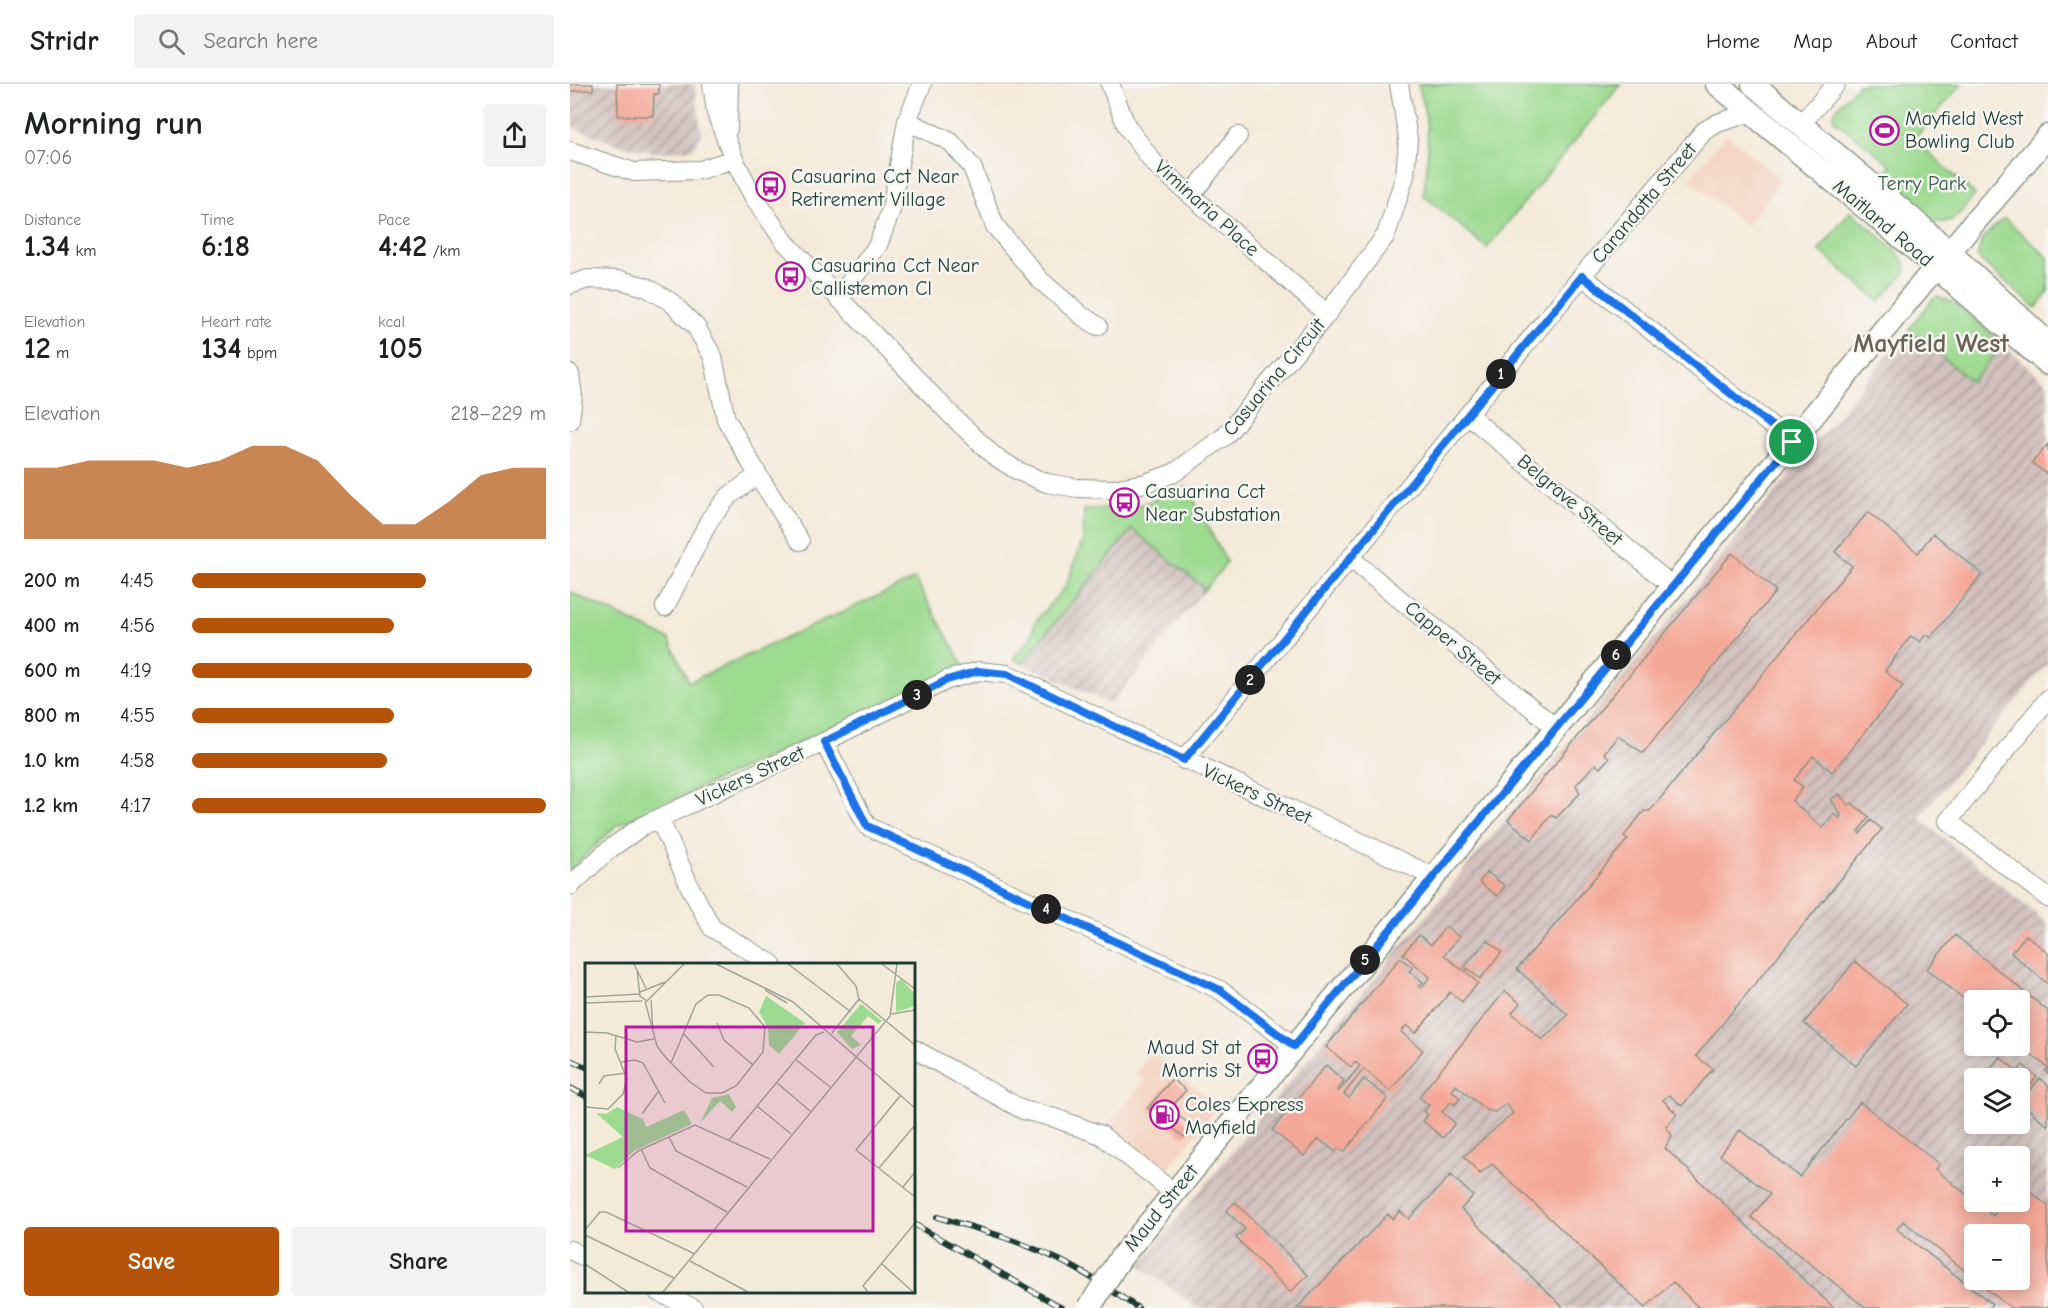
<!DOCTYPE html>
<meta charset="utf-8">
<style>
:root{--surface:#fff;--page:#f2f2f2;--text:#202124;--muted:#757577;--line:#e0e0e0;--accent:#b45309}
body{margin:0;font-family:"Comic Neue",sans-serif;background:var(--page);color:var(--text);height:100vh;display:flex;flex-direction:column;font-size:22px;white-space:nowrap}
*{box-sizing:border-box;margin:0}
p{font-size:20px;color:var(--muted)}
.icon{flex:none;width:33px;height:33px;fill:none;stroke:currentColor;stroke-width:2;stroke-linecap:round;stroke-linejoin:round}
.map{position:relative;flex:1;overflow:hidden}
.panel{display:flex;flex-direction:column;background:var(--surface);width:570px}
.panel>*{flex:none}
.fabs{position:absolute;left:1394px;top:906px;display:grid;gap:12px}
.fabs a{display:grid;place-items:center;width:66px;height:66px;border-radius:6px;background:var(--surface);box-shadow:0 3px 15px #0003;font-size:30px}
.pin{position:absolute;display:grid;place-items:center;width:51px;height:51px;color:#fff;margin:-26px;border:3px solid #fff;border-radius:50%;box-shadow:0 2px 6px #0007}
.km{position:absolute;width:30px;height:30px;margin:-15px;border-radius:50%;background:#222;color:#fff;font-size:16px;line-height:30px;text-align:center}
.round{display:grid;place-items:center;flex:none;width:63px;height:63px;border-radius:6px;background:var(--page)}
.head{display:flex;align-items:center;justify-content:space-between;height:102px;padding:0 24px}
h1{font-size:33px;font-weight:800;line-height:45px}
.figures{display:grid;grid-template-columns:repeat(3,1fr);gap:9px;height:102px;padding:6px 24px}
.figures div{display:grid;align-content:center}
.figures b{font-size:30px;font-weight:800}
.figures small{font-size:16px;font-weight:400}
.figures p{font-size:16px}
.chart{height:168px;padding:12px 24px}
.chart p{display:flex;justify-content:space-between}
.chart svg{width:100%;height:108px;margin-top:6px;fill:var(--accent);opacity:.7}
.cta{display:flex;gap:12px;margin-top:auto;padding:12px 24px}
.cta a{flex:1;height:69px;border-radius:6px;background:var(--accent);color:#fff;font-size:24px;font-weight:800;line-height:69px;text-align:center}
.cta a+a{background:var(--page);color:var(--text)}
ul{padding:0 24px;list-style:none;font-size:20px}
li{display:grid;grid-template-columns:96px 72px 1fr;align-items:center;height:45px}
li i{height:15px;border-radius:8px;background:var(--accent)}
header{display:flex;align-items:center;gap:36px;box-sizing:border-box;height:84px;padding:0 30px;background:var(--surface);border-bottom:2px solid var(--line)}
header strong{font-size:28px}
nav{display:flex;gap:33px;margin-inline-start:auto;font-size:21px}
.search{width:420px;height:54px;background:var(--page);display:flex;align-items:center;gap:15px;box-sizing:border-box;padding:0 21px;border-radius:6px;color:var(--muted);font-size:22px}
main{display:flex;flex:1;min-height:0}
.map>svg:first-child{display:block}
</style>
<header>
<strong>Stridr</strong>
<div class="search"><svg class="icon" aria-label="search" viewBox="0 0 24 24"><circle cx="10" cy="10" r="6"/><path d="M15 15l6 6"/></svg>Search here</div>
<nav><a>Home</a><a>Map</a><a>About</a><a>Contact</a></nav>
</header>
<main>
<section class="panel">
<div class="head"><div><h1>Morning run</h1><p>07:06</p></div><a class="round"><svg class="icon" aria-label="share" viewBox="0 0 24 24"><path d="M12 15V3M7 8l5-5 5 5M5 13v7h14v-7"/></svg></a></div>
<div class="figures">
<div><p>Distance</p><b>1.34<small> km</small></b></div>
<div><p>Time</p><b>6:18</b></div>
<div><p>Pace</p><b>4:42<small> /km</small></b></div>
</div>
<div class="figures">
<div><p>Elevation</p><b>12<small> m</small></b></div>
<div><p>Heart rate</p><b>134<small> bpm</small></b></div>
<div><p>kcal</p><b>105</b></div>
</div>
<div class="chart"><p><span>Elevation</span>218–229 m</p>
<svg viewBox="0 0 160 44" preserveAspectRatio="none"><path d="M0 44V15L10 15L20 12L30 12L40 12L50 15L60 12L70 6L80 6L90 12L100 26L110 38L120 38L130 29L140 18L150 15L160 15V44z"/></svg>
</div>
<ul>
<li><b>200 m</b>4:45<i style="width:66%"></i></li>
<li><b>400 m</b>4:56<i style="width:57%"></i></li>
<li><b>600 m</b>4:19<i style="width:96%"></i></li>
<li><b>800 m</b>4:55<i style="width:57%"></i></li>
<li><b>1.0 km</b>4:58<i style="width:55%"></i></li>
<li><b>1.2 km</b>4:17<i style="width:100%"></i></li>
</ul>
<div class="cta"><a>Save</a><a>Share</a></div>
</section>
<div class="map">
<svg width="1478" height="1224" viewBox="0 0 1478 1224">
<defs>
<pattern id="industrial-furrows" width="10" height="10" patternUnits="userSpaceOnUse" patternTransform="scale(1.5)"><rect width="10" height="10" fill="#d1c0bd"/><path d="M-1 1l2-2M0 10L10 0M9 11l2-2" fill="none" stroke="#a99d9a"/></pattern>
</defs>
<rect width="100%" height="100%" fill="#f6f6f2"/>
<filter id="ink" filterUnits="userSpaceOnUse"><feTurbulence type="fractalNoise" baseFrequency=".0167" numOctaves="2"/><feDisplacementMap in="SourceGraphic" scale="12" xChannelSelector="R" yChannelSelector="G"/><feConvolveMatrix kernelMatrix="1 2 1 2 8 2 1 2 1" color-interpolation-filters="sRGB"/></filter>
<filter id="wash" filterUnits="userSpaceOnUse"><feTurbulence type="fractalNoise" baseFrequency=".008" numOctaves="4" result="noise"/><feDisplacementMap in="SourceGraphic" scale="24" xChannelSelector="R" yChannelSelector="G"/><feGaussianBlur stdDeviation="1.35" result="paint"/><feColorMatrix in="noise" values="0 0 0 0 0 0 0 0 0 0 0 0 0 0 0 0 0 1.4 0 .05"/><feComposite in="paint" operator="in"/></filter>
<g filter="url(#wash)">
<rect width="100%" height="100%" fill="#f4ead9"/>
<path fill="#f5d3c2" d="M 1156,50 L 1212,96 L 1176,142 L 1119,95 Z
M 582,968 L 648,1023 L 600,1082 L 594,1083 L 539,1039 L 574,997 L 565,989 Z"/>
<path fill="url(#industrial-furrows)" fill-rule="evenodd" d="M 0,0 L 124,0 L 132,51 L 122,65 L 86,69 L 46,60 L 0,42 Z
M 1339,245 L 1402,297 L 1433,261 L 1478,300 L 1478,578 L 1349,734 L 1478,840 L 1478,1224 L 627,1224 L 569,1181 ZM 1404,916 L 1449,916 L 1449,962 L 1404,962 ZM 1404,994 L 1449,994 L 1449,1040 L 1404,1040 ZM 1404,1072 L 1449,1072 L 1449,1118 L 1404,1118 ZM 1404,1150 L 1449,1150 L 1449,1196 L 1404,1196 Z
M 562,445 L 633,503 L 631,510 L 541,620 L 452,579 Z"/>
<path fill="#9cda8f" stroke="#5e8c62" stroke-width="1.5" d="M 848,0 L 1051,0 L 917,164 L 853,111 C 860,74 860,36 848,0 Z
M 1288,0 L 1392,0 L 1344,55 L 1405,110 C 1399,118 1392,130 1383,135 C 1360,149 1324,112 1306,99 L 1321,81 L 1263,35 L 1265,26 Z
M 1281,127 L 1326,167 L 1334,177 L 1336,187 L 1309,218 L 1249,166 Z
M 1434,134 L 1478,173 L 1478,209 L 1466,224 L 1408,174 C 1408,155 1421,146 1434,134 Z
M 1368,213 C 1389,216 1416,246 1433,261 L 1402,298 L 1339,245 L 1363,215 Z
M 617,403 L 657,479 L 631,510 L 633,503 L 562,445 L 452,579 L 443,575 L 460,555 L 466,537 L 496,502 L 513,455 L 514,426 L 568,422 Z
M 345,495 L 386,568 L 394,584 L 46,742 L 0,786 L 0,508 L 99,555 L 119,598 Z"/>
<g id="blocks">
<path fill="#f5a797" d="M 0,0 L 23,0 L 23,6 L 0,7 Z
M 47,0 L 89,0 L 89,10 L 84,10 L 83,32 L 48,32 Z
M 1478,360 L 1478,391 L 1462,379 Z
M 1298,428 L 1348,469 L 1363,449 L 1412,490 L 1361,554 L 1356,550 L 1350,558 L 1341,552 L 1315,587 L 1333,602 L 1262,688 L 1243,672 L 1224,696 L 1233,703 L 1222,717 L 1253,744 L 1264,730 L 1270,734 L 1271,731 L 1261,715 L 1269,710 L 1279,721 L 1282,719 L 1299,733 L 1288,748 L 1290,750 L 1301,736 L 1312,745 L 1126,972 L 1143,985 L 1112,1022 L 1099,1011 L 1093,1016 L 1107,1030 L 1096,1043 L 1102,1051 L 1095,1064 L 1264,1224 L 1129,1224 L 1103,1198 L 1075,1224 L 922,1080 L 910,1090 L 894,1072 L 943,1029 L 936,1020 L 925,1028 L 916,1026 L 886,1001 L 882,1007 L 890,1014 L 885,1021 L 881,1018 L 872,1028 L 885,1039 L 873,1054 L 853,1037 L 858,1031 L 854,1027 L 859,1021 L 850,1014 L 850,1011 L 935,907 L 950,919 L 942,929 L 972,956 L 998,931 L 947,885 L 1058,755 L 1054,752 L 1074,727 L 1080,727 L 1282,482 L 1265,468 Z
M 1162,469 L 1206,507 L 1073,669 L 1048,652 L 1034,669 L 1039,674 L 1030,684 L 1025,680 L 1006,701 L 1010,709 L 986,734 L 981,731 L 962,756 L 938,736 Z
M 917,788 L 935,802 L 927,812 L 909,798 Z
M 876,842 L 889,853 L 874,871 L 892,886 L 917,856 L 932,868 L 910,895 L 897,884 L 895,887 L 908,899 L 892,918 L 880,908 L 846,949 L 837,941 L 831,948 L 853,966 L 820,1007 L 794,985 L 774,1010 L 779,1014 L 794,995 L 818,1014 L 774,1068 L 768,1064 L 765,1068 L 749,1055 L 734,1072 L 702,1046 L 756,981 L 774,997 L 767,1006 L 769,1007 L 790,982 L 785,978 L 781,983 L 756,963 L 830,874 L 843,884 L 839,887 L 853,898 L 849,902 L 851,904 L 860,893 L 833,870 L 849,851 L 861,861 Z
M 1385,851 L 1478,927 L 1478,990 L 1475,987 L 1478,984 L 1449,960 L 1449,916 L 1404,916 L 1404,923 L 1357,885 Z
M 1456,851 L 1478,869 L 1478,900 L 1441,869 Z
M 1285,877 L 1337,920 L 1286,982 L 1234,939 Z
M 1430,973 L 1447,987 L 1453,981 L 1467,993 L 1449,1015 L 1449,994 L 1412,994 Z
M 1470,994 L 1478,1001 L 1478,1042 L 1450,1018 Z
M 602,995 L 616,1006 L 600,1025 L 623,1043 L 614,1053 L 578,1024 Z
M 1290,1018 L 1369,1080 L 1365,1085 L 1423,1132 L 1435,1118 L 1449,1118 L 1449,1099 L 1478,1122 L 1478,1224 L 1441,1224 L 1405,1196 L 1449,1196 L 1449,1150 L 1404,1150 L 1404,1194 L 1333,1137 L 1327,1145 L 1422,1220 L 1419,1224 L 1296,1224 L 1181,1133 L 1200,1110 L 1150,1071 L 1170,1046 L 1230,1093 Z
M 881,1091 L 903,1112 L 891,1125 L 994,1224 L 727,1224 L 818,1130 L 823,1135 L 830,1127 L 839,1135 Z
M 665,1118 L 738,1191 L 720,1208 L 666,1154 L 675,1145 L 656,1127 Z"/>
</g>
</g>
<g filter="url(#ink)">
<use href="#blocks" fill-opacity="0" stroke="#8a9486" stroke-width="1.5"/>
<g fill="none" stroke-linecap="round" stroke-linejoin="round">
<defs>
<path id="minor" d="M 142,0 L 146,29 L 164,75 L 183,112 L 215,158 L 383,333 L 423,371 L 448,387 L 477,399 L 508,404 L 542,405 L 576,399 L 604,389 L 655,352 L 757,230 L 816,151 L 835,92 L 838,55 L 829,0
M 540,0 L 557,43 L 584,79 L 757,230
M 337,37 L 381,58 L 402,83 L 425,142 L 470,196 L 512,232 L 528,242
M 1231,40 L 1266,0
M 158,45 L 159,0
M 0,67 L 64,88 L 130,86 L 164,75
M 621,111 L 668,52
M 1012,192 L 1222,358
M 0,201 L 18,195 L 50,196 L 76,203 L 101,218 L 126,243 L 143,273 L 156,335 L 188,391 L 230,457
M 268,214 L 308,161 L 321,126 L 337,37 L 352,0
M 0,290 L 3,312 L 0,337
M 898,331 L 1102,502
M 780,474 L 986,644
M 95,523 L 140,435 L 159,412 L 188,391
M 1478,615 L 1378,737 L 1478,814
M 254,658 L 297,742 L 650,906 L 724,962
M 614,676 L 1012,192 L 1134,47 L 1148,39 L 1182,28
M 89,734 L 121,805 L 142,844 L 202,880
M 0,802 L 37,767 L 72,742 L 254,658 L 377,596 L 409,587 L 437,590 L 864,793
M 344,965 L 453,1026 L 485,1034 L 531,1051 L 603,1108
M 0,1166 L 16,1174
M 88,1208 L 123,1224"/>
<path id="major" d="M 1147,0 L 1346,166 L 1478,280
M 1183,0 L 1354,145 L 1478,259
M 549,1176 L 1350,202 L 1478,52"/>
</defs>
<use href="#minor" stroke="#8a9486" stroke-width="20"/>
<use href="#major" stroke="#8a9486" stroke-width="25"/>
<use href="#minor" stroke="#fff" stroke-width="18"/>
<use href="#major" stroke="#fff" stroke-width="22"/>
<defs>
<path id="rail" d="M 0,976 L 16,983
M 0,1004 L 16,1012
M 367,1133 C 413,1146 458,1159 501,1182 C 524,1194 546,1210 568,1224
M 344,1140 L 492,1224"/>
</defs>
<use href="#rail" stroke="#1f3d34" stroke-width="6"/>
<use href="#rail" stroke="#f6f6f2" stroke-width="4" stroke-dasharray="11" stroke-linecap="butt"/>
<defs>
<path id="major-bridge" d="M 519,1224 L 549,1176"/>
</defs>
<use href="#major-bridge" stroke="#8a9486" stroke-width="25" stroke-linecap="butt"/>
<use href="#major-bridge" stroke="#fff" stroke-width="22"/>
</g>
</g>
<g fill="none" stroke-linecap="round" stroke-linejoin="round" filter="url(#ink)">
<defs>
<path id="route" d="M 1012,192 L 1222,358 L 724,962 L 650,906 L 297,742 L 254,658 L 377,596 L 408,587 L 437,590 L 614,676 Z"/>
</defs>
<use href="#route" stroke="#fff" stroke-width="12"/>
<use href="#route" stroke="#1a73e8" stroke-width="8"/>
</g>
<defs>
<symbol id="stadium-ring" viewBox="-11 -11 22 22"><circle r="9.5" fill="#f6f6f2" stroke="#b5179e" stroke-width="1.5"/><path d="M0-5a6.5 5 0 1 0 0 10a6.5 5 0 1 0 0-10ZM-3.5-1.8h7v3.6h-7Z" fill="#b5179e"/></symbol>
<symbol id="bus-ring" viewBox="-11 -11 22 22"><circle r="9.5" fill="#f6f6f2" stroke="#b5179e" stroke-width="1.5"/><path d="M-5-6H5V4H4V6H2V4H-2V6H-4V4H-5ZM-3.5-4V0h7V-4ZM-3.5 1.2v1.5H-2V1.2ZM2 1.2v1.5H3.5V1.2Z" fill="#b5179e"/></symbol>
<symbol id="fuel-ring" viewBox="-11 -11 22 22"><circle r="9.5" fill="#f6f6f2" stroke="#b5179e" stroke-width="1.5"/><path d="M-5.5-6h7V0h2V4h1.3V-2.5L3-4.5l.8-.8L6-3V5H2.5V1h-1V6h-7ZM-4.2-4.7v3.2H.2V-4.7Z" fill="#b5179e"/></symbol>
</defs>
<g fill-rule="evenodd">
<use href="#stadium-ring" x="1298" y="30" width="33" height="33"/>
<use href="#bus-ring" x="184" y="86" width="33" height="33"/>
<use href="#bus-ring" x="204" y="176" width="33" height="33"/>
<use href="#bus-ring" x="538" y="402" width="33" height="33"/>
<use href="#bus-ring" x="676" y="958" width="33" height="33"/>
<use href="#fuel-ring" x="578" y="1014" width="33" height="33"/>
</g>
<g text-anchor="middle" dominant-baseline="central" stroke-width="5" stroke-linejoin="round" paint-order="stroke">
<g font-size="20" fill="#1f3d34" stroke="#f6f6f2" text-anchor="start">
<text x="1335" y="34">Mayfield West<tspan x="1335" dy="23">Bowling Club</tspan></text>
<text x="221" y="92">Casuarina Cct Near<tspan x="221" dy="23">Retirement Village</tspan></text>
<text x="241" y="181">Casuarina Cct Near<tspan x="241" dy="23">Callistemon Cl</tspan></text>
<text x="575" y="407">Casuarina Cct<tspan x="575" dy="23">Near Substation</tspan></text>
<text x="671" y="963" text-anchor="end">Maud St at<tspan x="671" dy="23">Morris St</tspan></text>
<text x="615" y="1020">Coles Express<tspan x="615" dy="23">Mayfield</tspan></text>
</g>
<g font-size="20" fill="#385c46" stroke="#f6f6f2">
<text x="1352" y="99">Terry Park</text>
</g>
<g font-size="20" fill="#1f3d34" stroke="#f6f6f2">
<text transform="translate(1074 119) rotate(-50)">Carandotta Street</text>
<text transform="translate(637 124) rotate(42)">Viminaria Place</text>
<text transform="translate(1313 139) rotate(40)">Maitland Road</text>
<text transform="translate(704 293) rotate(-50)">Casuarina Circuit</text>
<text transform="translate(1000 416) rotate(40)">Belgrave Street</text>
<text transform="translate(883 559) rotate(40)">Capper Street</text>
<text transform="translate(180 692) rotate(-25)">Vickers Street</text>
<text transform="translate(687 710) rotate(25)">Vickers Street</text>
<text transform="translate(591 1124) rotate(-51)">Maud Street</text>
</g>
<g font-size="26" font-weight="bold" fill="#6a6257" stroke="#f6f6f2">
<text x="1361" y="260">Mayfield West</text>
</g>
</g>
<g transform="translate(15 879)">
<rect width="330" height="330" fill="#f4ead9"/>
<path d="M 316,16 L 330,31 L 330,43 L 311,49 L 311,20 ZM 181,33 L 220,60 L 194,91 L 184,82 L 183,65 L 174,49 ZM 276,41 L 297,58 L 293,61 L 283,53 L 266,73 L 276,82 L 267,86 L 252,69 ZM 144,131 L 151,144 L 147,149 L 135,138 L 115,160 L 127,135 ZM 32,144 L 58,156 L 61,164 L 99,147 L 107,161 L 49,188 L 30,206 L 0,192 L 38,174 L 11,150 L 21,151 Z" fill="#9cda8f"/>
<path fill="none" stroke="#9fa597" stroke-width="1.5" d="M 49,1 L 61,25M 131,1 L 208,39 L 330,145M 203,1 L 266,49M 297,1 L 330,26M 52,7 L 55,33 L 62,38 L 99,1M 180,27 L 202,40M 55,29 L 80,19M 0,34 L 55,31M 274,36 L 330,82M 66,37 L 68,69M 60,38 L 72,83 L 77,90 L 86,100 L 105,119 L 121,130 L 137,130 L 151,123 L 178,89 L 180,64 L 164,45 L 134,32 L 123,32 L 111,41 L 86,100M 0,40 L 57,38M 306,51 L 330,47M 132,60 L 139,77 L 168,102M 0,69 L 22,70 L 52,79 L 69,76M 98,70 L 129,104M 247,70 L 274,36 L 271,23 L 252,1M 210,96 L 245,124M 36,99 L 50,97 L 58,100 L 80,140M 191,119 L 225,148M 14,121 L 19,113 L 41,110M 315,133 L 271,187 L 330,234M 172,143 L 206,171M 0,144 L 23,146 L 38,131 L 42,116 L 30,86 L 31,72M 57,151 L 73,129M 84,174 L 91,188 L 162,224M 144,177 L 231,72 L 239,69M 56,186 L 65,205 L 142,249M 33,205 L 53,188 L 110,162 L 185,196M 294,205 L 330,162M 318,224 L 330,209M 0,267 L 15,249 L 21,249 L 110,291M 0,272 L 89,315M 105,298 L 163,329M 0,301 L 43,329M 297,301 L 328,329M 78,329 L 305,53 L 312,1M 283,329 L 278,323 L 330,260"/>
<path fill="#b5179e" fill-opacity="0.15" stroke="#b5179e" stroke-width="3" d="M 41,64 L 288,64 L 288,268 L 41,268 Z"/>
<rect width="330" height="330" fill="none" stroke="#1f3d34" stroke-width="3"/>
</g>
</svg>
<div class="fabs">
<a><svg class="icon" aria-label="locate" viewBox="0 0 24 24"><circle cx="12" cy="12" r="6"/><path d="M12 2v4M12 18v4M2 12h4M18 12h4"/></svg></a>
<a><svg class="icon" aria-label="layers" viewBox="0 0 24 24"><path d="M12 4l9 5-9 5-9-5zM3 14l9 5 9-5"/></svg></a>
<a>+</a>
<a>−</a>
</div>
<div class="pin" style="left:1222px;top:358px;background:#1e9e55"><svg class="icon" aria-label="arrive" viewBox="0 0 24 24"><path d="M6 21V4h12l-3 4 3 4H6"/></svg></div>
<b class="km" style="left:931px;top:290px">1</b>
<b class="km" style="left:680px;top:596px">2</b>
<b class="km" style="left:347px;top:611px">3</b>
<b class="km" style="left:476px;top:825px">4</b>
<b class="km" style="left:795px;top:876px">5</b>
<b class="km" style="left:1046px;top:571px">6</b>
</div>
</main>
